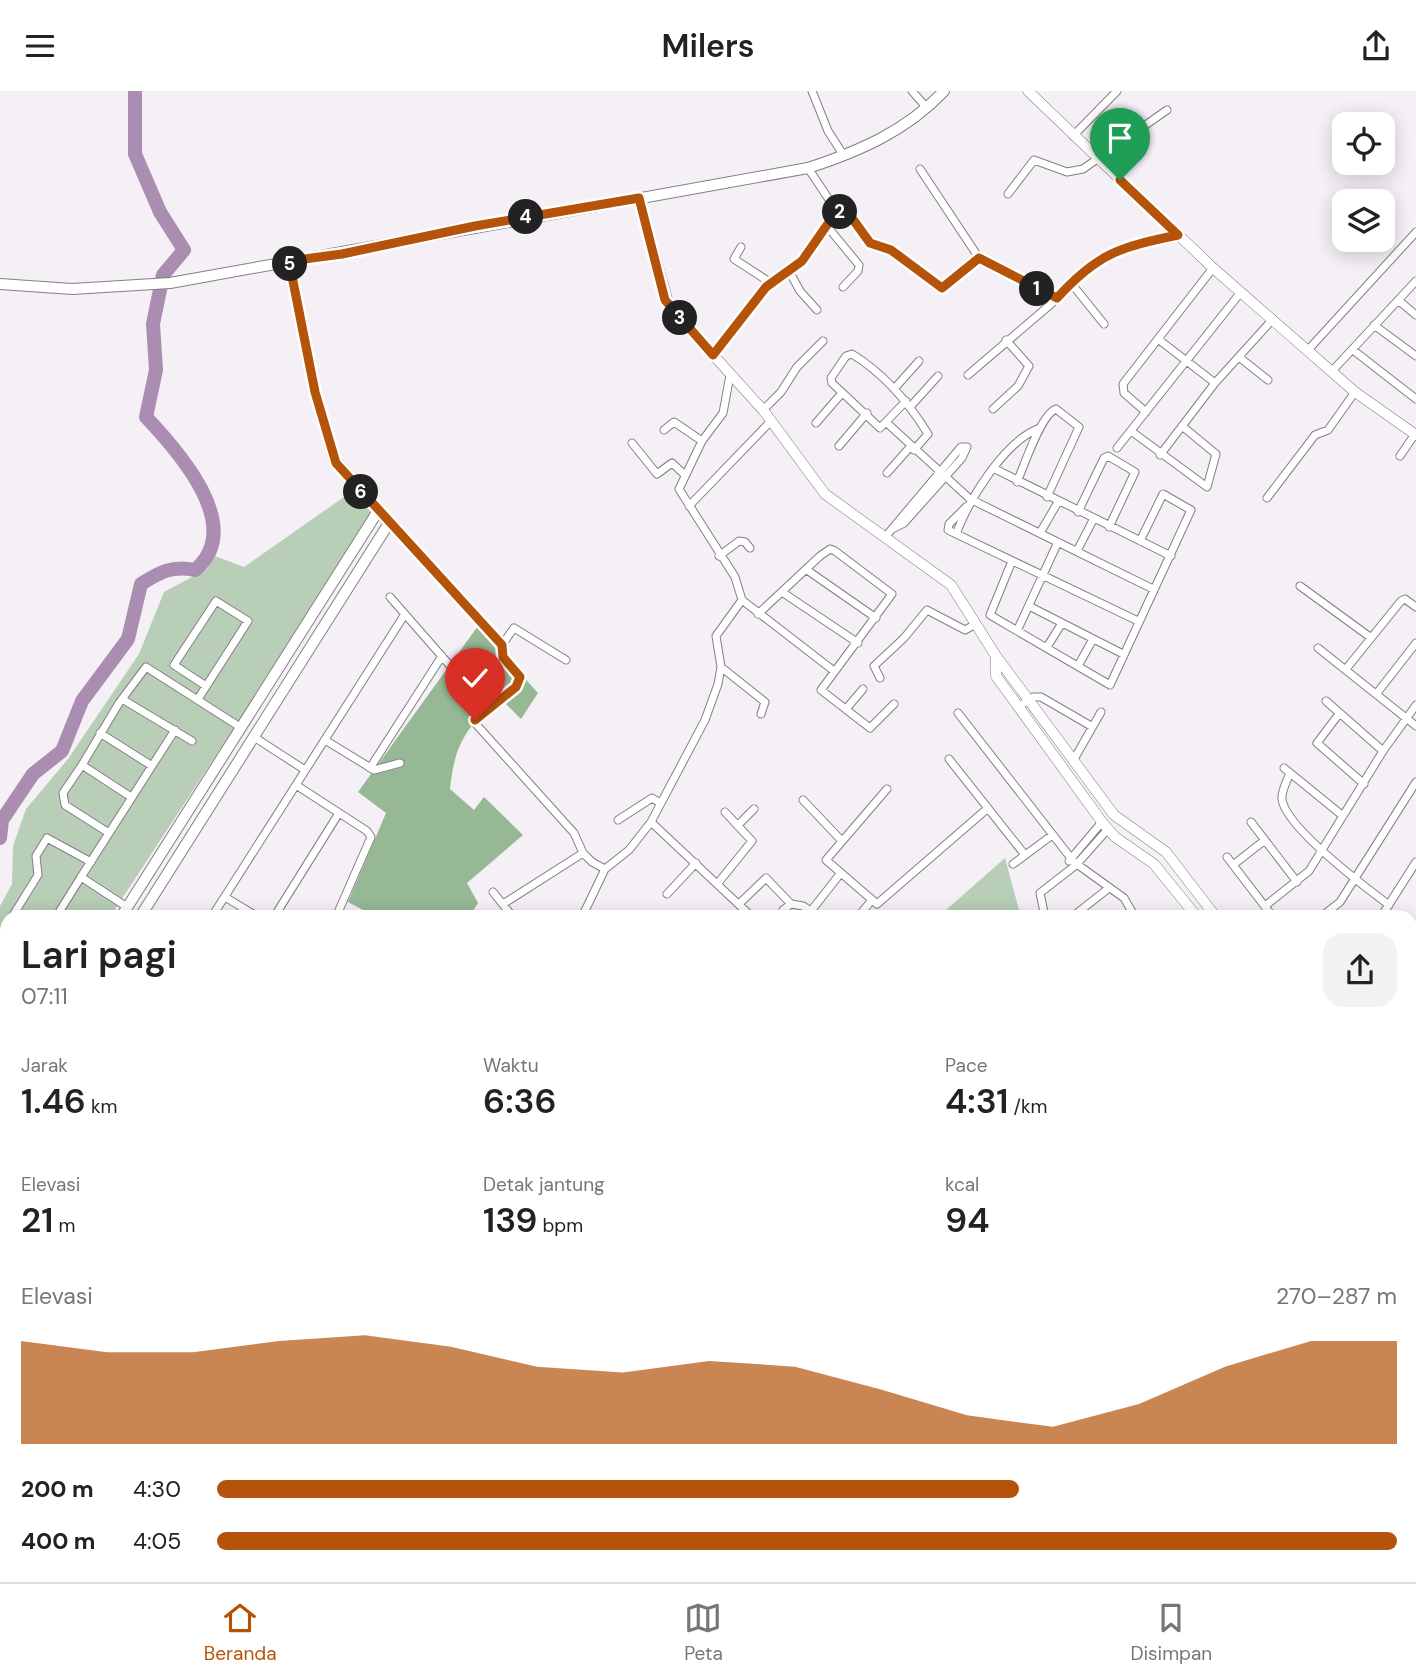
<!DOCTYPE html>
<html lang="id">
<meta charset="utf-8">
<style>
:root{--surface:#fff;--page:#f2f2f2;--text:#222;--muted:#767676;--line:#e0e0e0;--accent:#b45309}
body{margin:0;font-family:"DM Sans",sans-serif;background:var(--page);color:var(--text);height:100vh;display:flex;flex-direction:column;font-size:26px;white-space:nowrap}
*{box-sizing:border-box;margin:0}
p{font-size:23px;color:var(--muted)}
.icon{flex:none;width:38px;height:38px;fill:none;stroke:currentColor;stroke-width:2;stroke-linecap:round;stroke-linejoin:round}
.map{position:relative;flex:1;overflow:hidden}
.drawer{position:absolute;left:0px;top:819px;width:1418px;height:672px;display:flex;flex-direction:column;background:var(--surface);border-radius:21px 21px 0 0;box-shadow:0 4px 18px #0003}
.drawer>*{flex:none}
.controls{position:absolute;left:1332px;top:21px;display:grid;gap:14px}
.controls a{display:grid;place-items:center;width:63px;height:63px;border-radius:14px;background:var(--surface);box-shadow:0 4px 18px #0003;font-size:35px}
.pin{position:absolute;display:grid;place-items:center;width:60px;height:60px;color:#fff;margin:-72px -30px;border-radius:50% 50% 50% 0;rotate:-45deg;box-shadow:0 0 7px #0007}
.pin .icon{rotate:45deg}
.km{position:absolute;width:35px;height:35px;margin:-18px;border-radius:50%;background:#222;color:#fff;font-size:19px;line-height:35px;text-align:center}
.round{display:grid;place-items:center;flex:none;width:74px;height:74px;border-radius:21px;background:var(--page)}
.head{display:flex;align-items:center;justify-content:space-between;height:119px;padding:0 21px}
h1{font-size:38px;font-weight:600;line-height:52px}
.metrics{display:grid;grid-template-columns:repeat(3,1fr);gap:10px;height:119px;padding:7px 21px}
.metrics div{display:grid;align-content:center}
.metrics b{font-size:35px;font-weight:600}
.metrics small{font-size:19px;font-weight:400}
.metrics p{font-size:19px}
.chart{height:196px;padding:14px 21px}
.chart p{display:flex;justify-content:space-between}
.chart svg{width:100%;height:126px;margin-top:7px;fill:var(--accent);opacity:.7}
ul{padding:0 21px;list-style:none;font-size:23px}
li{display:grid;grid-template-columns:112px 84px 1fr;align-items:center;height:52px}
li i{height:18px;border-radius:9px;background:var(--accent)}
header{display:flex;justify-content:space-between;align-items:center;height:91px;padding:0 21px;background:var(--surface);font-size:32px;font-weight:600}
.tabs{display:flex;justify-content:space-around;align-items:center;height:98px;border-top:2px solid var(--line);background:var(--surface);font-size:19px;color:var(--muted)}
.tabs a{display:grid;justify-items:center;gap:4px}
.tabs .on{color:var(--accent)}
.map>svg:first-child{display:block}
</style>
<header><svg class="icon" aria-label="menu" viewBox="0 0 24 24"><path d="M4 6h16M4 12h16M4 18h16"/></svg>Milers<svg class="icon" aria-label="share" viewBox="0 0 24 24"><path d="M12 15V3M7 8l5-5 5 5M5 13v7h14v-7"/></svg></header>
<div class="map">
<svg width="1416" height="1491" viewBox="0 0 1416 1491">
<rect width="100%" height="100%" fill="#f5f0f6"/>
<path fill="#b8ceb7" d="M 354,399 L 375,422 L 110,826 L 7,826 L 7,1029 L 0,1019 L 0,815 L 12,793 L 13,755 L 26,718 L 68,668 L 139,563 L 164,501 L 207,478 L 215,465 L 244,476 Z
M 1005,767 L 1021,826 L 938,826 Z
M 1416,998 L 1416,1085 L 1411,1078 L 1410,1002 Z
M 7,1125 L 7,1207 L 0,1205 L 0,1129 Z"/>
<path fill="#96b895" d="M 478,535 L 538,602 L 521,628 L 499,606 C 466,638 455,651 450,698 L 474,719 L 484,706 L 523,744 L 467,792 L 478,812 L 469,826 L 362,826 L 365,820 L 348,811 L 386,722 L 358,701 Z"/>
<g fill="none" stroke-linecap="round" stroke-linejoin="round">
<path stroke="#aa8db0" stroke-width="14" d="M 0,747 L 2,729 L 33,683 L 62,660 L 82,610 L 128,548 L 141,493 C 160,481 172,474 195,479 C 246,436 179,361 146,326 L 156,279 L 153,233 L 163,184 L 184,159 L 160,121 L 135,63 L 135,0
M 0,1039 L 7,1048
M 0,1116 L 7,1108"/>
<defs>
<path id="minor" d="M 812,0 L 828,40 L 844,65
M 912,0 L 927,17
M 1073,45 L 1117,0
M 808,77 L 838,122
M 920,78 L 979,167 L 1057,207
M 1008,103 L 1034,69 L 1067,81 L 1083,78 L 1167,19
M 826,134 L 859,174 L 858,180 L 843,196
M 741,156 L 734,168 L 771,192
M 789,180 L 800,200 L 817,219
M 1071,192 L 1104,233
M 1398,209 L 1416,224
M 1374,234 L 1416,265
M 1158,248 L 1215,292
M 1308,259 L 1416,141
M 1353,259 L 1416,308
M 713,264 L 766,196 L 802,170 L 838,122 L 852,127 L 870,152 L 894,160 L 942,197 L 979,167
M 1239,266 L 1268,289
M 1333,279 L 1416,190
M 730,284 L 723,322 L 702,350 L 679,398 L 735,486 L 742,509
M 968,284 L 1051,213 L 1097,169 L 1128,155 L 1178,143
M 894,298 L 919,270
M 906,310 L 880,337 L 832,292 L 831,287 L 846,265 L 852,263 C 883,282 909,312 928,343 L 914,359
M 910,316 L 938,285
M 993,318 L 1018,295 L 1029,275 L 1006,249
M 763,319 L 781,301 L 797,276 L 823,250
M 1146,321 L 1124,302 L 1123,293 L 1213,177
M 816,332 L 842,302
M 887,332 L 970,408 L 1153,498
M 664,339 L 674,331 L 702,350
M 1131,340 L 1207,396 L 1216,363 L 1182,335
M 632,352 L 657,383 L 672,372 L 685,384
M 839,355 L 867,322
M 1117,357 L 1241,201
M 1160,364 L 1215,292 L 1273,228
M 1400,365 L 1415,343
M 995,378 L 1171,465
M 887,382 L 911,355
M 1017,391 C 1024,375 1041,323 1056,318 L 1079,336 L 1047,406
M 1267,407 L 1315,344 L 1328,339 L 1355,301
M 689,415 L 771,330
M 966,416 L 949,433 L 948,439 L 1138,530
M 1078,421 L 1104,367 L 1108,365 L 1135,381 L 1109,436
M 389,432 L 502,554 L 514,537 L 566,569
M 1040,442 L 1058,411
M 956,443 C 969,409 1004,350 1040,337
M 886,445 L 961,356 L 967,356 L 962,367 L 904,432 L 894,437
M 1077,460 L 1093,429
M 719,465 L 739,450 L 745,451 L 750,457
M 1012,470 L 990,524 L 1110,594 L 1191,419 L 1163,403 L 1140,450
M 807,479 L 876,527
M 1300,495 L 1370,546
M 782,501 L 858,552
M 390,506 L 453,578
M 742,509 L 834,580
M 1029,515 L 1123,563
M 758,523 L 820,465 L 830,458 L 835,460 L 892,503 L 821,599 L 870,637 L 894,613
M 1017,540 L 1058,451
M 502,554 C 498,571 517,576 520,590 L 476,627 L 475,632 L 574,742 L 583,762
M 1047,556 L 1062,532
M 1318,557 L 1416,635
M 1078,575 L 1093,548
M 721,576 L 765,611 L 761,623
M 1346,578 L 1401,510 L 1405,508 L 1416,516
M 880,587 L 874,575 L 904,547 L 927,519 L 965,539 L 976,533
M 1377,602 L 1416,552
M 122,608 L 192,650
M 198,608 L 248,530 L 216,510 L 174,574 L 206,595
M 1326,610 L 1383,660
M 1018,616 L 1033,606 L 1041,606 L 1091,635
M 846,618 L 863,598
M 958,622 L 1074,771 L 1124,807 L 1135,826
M 1339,623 L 1317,652 L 1364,693
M 100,642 L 152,675
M 254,646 L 305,679
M 325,649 L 374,679 L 400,672
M 949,668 L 1025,764
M 1073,670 L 1101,621
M 82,674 L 119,612 L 146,576 L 240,636
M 370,677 L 442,565
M 1284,677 L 1343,725
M 1290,682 C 1287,690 1281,700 1282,708 C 1285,736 1365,796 1389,814
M 296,694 L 367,740 L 371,746 L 336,826
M 887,698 L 826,769 L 877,813 L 988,717
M 803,709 L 841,749
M 618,729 L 652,707 L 660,712
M 651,731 L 752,826
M 1251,731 L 1297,791
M 739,733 L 754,718
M 109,742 L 65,714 L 63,702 L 82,674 L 131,706
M 1227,766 L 1273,826
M 1069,770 L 1102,731
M 1013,773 L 1051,745
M 1233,774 L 1265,749
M 718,792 L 752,750 L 725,721
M 493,801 L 513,826
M 667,803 L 696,772
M 225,806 L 258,826
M 740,812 L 766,787 L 791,813
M 503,813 L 583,762 L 592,771 L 605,778
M 1265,815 L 1309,780 L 1383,660 L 1416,614
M 127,816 L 81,786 L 175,639
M 783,819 L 791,813 L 803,815 L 819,826
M 811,820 L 840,783
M 213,824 L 405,523
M 12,826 L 38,784 L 36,765 L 47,747 L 91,771
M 56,826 L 81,786
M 274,826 L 339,722
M 582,826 L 605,778 L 629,759 L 651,731 L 705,629 L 718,593 L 721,576 L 716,545 L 742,509
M 858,826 L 871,810
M 1045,826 L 1040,802 L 1076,774 L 1108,738
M 1072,826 L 1109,797
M 1321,826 L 1340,811 L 1416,691
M 1381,826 L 1416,771
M 0,853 L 7,836
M 0,874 L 7,877
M 1410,890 L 1416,898
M 1410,910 L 1416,906
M 1410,958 L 1416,954
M 7,962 L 1,993 L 7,1009
M 1410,1078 L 1416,1085
M 1410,1098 L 1416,1105
M 0,1152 L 7,1153
M 1410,1159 L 1416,1159
M 1410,1169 L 1416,1176
M 0,1224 L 7,1226
M 1410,1241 L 1416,1247
M 1410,1260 L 1416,1256
M 1410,1295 L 1416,1301
M 1410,1353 L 1416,1359
M 0,1381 L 7,1383
M 1410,1414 L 1416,1420
M 1410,1474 L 1416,1480
M 159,1484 L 164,1491
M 451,1484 L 457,1491
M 517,1484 L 524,1491
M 613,1484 L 621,1491
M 756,1484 L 765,1491
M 841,1484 L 847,1491
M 894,1484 L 901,1491
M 944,1484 L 951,1491
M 1003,1484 L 1009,1491
M 1056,1484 L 1062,1491
M 1113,1484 L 1118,1491
M 1225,1484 L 1231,1491
M 1245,1484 L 1252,1491
M 1315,1484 L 1321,1491
M 1370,1484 L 1377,1491
M 820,1487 L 823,1484
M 17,1491 L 19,1484
M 56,1491 L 59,1484
M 100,1491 L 103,1484
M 216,1491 L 218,1484
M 317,1491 L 379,1484
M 731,1491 L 738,1484
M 1156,1491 L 1164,1484"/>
<path id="tertiary" d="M 1028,0 L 1213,177 L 1355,301 L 1416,344
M 639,107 L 669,215 L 763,319 L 825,403 L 951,494 L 996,565 L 1114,724 L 1166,761 L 1216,826
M 996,565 L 996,585 L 1102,731 L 1115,746 L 1154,773 L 1197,826
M 1410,974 L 1416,970
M 1410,985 L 1416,980"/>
<path id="secondary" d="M 0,193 L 72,198 L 170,192 L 808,77 C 860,60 906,40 944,0
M 121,826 L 378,420
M 140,826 L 389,432 L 334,368 L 315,301 L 289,170
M 0,1333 L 7,1315
M 0,1376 L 7,1359"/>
</defs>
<use href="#minor" stroke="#837e84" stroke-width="9"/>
<use href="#tertiary" stroke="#837e84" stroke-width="11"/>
<use href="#secondary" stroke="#837e84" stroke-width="12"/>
<use href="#minor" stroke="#fff" stroke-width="7"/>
<use href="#tertiary" stroke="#fff" stroke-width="10"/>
<use href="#secondary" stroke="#fff" stroke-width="10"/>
</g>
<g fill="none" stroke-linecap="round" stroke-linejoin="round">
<defs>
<path id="route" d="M 475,629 L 516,596 L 520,586 L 503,566 L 502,554 L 336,372 L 315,301 L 289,170 L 342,163 L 475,135 L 639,107 L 665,209 L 713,264 L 766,196 L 802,170 L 827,134 L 840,121 L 852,127 L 870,152 L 891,159 L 942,197 L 979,167 L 1057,207 C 1098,162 1120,156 1178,144 L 1120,89"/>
</defs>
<use href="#route" stroke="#fff" stroke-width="14"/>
<use href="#route" stroke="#b45309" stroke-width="9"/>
</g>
</svg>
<div class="controls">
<a><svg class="icon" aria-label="locate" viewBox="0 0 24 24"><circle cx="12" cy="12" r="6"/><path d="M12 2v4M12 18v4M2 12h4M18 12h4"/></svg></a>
<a><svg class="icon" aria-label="layers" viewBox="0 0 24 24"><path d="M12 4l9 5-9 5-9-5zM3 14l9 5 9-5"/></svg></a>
</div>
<div class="pin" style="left:1120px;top:89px;background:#1e9e55"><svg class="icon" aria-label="arrive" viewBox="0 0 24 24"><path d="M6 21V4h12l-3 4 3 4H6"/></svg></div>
<div class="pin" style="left:475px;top:629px;background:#d93025"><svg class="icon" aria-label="check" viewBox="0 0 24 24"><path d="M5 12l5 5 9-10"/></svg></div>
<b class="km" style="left:1037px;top:198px">1</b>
<b class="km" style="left:840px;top:121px">2</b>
<b class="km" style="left:680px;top:227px">3</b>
<b class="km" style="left:526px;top:126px">4</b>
<b class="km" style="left:290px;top:173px">5</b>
<b class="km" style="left:361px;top:401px">6</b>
<section class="drawer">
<div class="head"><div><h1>Lari pagi</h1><p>07:11</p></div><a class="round"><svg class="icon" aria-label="share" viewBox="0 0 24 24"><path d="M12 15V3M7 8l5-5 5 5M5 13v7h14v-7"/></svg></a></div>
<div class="metrics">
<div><p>Jarak</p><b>1.46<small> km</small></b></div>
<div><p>Waktu</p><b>6:36</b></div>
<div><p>Pace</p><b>4:31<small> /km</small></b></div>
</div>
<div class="metrics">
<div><p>Elevasi</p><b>21<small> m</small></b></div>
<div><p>Detak jantung</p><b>139<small> bpm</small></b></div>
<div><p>kcal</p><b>94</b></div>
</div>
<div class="chart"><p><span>Elevasi</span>270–287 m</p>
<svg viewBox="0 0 160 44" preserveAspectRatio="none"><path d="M0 44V8L10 12L20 12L30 8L40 6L50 10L60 17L70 19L80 15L90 17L100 25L110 34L120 38L130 30L140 17L150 8L160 8V44z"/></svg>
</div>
<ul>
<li><b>200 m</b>4:30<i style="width:68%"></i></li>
<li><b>400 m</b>4:05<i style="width:100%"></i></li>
</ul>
</section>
</div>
<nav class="tabs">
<a class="on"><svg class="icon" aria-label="home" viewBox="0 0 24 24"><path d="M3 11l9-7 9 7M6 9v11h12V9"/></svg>Beranda</a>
<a><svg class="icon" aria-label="map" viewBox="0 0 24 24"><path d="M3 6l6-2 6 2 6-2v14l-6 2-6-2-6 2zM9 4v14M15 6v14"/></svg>Peta</a>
<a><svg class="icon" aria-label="saved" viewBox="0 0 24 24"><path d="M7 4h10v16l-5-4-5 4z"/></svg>Disimpan</a>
</nav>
